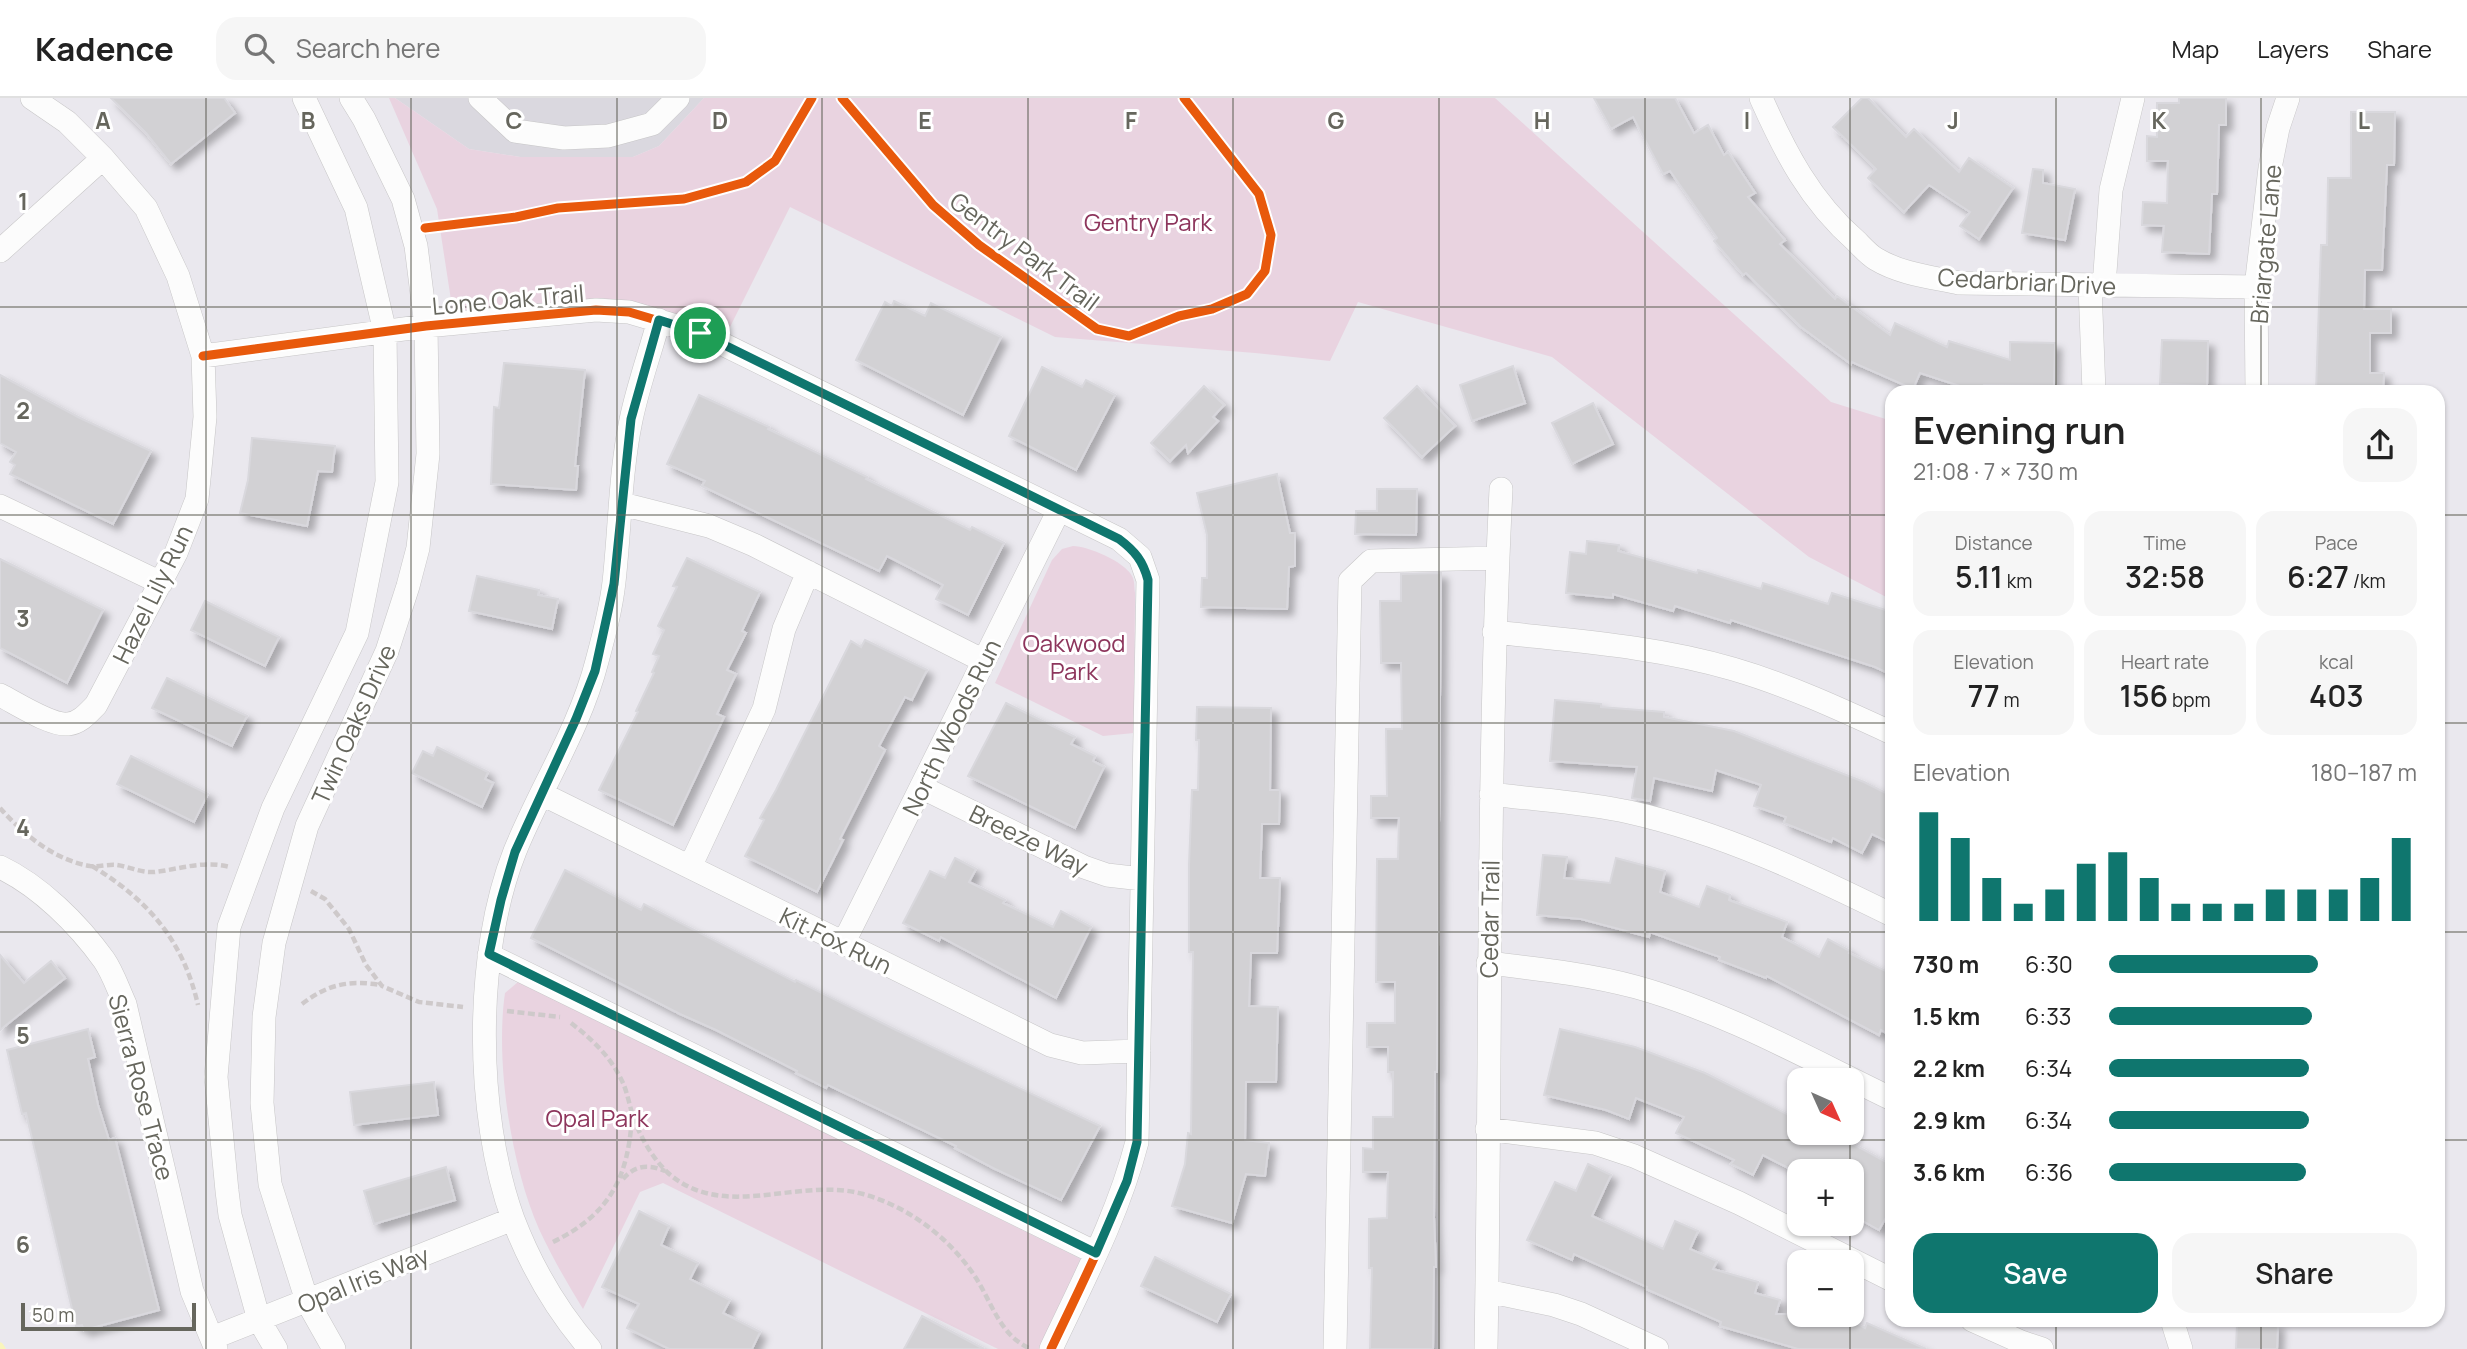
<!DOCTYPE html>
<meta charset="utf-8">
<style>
:root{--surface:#fff;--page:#f6f6f6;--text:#222;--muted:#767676;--line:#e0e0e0;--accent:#0f766e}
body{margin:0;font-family:Manrope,sans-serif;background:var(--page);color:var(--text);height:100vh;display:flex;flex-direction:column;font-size:26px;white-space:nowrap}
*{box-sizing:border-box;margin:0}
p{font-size:23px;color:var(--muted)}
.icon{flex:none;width:38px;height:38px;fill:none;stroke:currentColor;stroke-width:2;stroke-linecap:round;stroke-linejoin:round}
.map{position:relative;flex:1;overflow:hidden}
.details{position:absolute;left:1885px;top:287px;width:560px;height:942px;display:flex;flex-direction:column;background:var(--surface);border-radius:21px;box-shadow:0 2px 5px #0004}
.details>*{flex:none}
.needle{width:46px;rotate:135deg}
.controls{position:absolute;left:1787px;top:970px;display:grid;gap:14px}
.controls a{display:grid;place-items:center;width:77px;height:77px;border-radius:14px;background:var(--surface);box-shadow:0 2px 5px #0004;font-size:35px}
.scale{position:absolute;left:21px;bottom:18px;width:175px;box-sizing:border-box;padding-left:7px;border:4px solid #66665d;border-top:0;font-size:19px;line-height:24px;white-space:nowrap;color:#66665d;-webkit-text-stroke:5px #fff;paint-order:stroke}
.pin{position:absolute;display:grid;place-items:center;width:60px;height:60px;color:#fff;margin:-30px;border:4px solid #fff;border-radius:50%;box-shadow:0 2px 7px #0007}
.round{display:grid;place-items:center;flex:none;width:74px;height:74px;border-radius:21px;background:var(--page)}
.overview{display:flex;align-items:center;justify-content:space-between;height:119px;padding:0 28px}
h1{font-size:38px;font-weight:600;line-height:52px}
.stats{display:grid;grid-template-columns:repeat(3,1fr);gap:10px;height:119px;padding:7px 28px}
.stats div{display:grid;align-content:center;border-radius:18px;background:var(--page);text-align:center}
.stats b{font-size:30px;font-weight:600}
.stats small{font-size:19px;font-weight:400}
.stats p{font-size:19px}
.chart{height:196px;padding:14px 28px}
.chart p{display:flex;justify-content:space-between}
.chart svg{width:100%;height:126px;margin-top:7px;stroke:var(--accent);stroke-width:6}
.action{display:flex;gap:14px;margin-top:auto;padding:14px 28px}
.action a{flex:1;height:80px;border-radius:21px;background:var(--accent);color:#fff;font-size:28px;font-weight:600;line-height:80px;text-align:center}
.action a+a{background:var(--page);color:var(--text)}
ul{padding:0 28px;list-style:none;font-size:23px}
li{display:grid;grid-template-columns:112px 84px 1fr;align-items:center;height:52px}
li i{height:18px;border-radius:9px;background:var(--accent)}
header{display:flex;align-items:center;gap:42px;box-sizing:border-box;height:98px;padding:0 35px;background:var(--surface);border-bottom:2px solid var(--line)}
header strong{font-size:33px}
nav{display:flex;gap:38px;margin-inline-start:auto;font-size:24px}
.search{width:490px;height:63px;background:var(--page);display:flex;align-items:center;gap:18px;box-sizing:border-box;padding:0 24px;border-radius:21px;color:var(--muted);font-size:26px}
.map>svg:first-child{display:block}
</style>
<header>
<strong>Kadence</strong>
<div class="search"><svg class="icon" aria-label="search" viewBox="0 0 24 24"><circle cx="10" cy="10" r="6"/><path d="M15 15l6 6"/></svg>Search here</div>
<nav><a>Map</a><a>Layers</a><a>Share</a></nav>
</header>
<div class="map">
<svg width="2467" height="1251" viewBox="0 0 2467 1251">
<defs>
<filter id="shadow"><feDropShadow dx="6" dy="6" stdDeviation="3.5" flood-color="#0004"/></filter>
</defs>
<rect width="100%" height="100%" fill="#eae8ee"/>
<path fill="#dad8df" d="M 395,0 L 704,0 L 659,48 L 633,59 L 520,59 L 469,51 Z"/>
<path fill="#e9d3e0" d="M 389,0 L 395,0 L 469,51 L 520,59 L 633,59 L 659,48 L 704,0 L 1495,0 L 1831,304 L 1892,323 L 1892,502 L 1809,459 L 1552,259 L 1358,204 L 1330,263 L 1255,255 L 1055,239 L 790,109 L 727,235 L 665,213 L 602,200 L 453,215 L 437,111 Z
M 1073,448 C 1088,448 1125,464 1132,478 C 1135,483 1134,490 1135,495 L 1134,635 L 1103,638 L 995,585 L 1052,462 L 1062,451 Z
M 518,884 L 1083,1162 L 1041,1251 L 998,1251 L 663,1085 L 640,1094 L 583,1211 C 567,1185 552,1159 539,1131 C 511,1068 495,963 505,895 Z"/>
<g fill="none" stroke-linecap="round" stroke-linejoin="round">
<path stroke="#f9f5bc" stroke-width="7" d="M 0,1248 L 2,1251"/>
</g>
<path fill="#d2d1d4" stroke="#d9d8dd" stroke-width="2" filter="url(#shadow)" d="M 111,0 L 224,0 L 235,15 L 171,66 L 146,35 Z
M 1594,0 L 1675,0 L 1694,35 L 1708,27 L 1724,57 L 1728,54 L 1755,95 L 1748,99 L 1785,142 L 1780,146 L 1835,201 L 1837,198 L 1890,237 L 1895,225 L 1947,249 L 1949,243 L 2010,262 L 2010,244 L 2055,245 L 2054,288 L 1984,287 L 1982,294 L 1978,294 L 1920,275 L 1913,291 L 1852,264 L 1851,266 L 1801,229 L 1746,175 L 1743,177 L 1714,143 L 1717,140 L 1670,73 L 1663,76 L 1633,19 L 1611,31 Z
M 1862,0 L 1868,0 L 1906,39 L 1914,31 L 1959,74 L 1969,60 L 2013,90 L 1979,141 L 1960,128 L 1970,114 L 1929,87 L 1904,114 L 1868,80 L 1876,71 L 1833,29 Z
M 2179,0 L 2226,0 L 2226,27 L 2219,27 L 2217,96 L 2212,96 L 2209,156 L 2162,154 L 2164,128 L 2142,127 L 2143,104 L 2167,105 L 2168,63 L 2147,63 L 2147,38 L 2157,39 L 2157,5 L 2179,5 Z
M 2351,14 L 2395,14 L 2394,67 L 2387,67 L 2382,172 L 2365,172 L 2364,211 L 2391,211 L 2391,235 L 2370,235 L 2370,275 L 2384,275 L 2383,294 L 2316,294 L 2321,147 L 2327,147 L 2328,80 L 2351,80 Z
M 2033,71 L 2043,72 L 2043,85 L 2075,91 L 2065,142 L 2022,135 Z
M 894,203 L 925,218 L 931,205 L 1001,239 L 963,317 L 856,262 L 885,204 L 892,208 Z
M 2162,242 L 2208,243 L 2207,288 L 2160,286 Z
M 504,265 L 585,272 L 575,368 L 578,368 L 576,392 L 491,386 L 494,309 L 499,310 Z
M 1513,268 L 1525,305 L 1472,323 L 1460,287 Z
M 1042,269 L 1082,289 L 1086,282 L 1115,297 L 1076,372 L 1009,338 Z
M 0,277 L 80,320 L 151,353 L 113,426 L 10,376 L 15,367 L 10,364 L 16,354 L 0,345 Z
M 1204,288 L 1224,307 L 1213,319 L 1218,323 L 1188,355 L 1186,347 L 1170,363 L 1151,345 Z
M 1417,288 L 1455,328 L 1422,359 L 1384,320 Z
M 699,297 L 769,329 L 768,331 L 867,379 L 866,381 L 970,432 L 972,429 L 1004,445 L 968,517 L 936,501 L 943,487 L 895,462 L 887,458 L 879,473 L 702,388 L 705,383 L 667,366 Z
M 1593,305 L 1613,346 L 1572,366 L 1552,325 Z
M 252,340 L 335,348 L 332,374 L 318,373 L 307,428 L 240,415 L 248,382 Z
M 1277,376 L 1290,435 L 1295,435 L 1295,468 L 1289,469 L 1287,511 L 1201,509 L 1202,480 L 1207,480 L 1207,437 L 1197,395 Z
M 1377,391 L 1417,391 L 1416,437 L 1355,436 L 1356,413 L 1377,413 Z
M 1587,443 L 1619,447 L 1618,453 L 1697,475 L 1698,472 L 1761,491 L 1763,485 L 1828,506 L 1832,495 L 1892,514 L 1892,577 L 1875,569 L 1731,522 L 1730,525 L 1675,508 L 1673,513 L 1613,496 L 1613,500 L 1566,495 L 1570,454 L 1586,456 Z
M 687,460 L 760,494 L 742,533 L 746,535 L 727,572 L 736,576 L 717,616 L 724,619 L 673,727 L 599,692 L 638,614 L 636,613 L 654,575 L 652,574 L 659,558 L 653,556 L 664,532 L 658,528 L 677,489 L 673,488 Z
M 0,461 L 103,512 L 67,585 L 0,550 Z
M 1441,475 L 1437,974 L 1435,974 L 1434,1119 L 1436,1169 L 1434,1169 L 1433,1251 L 1370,1251 L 1372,1170 L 1369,1170 L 1369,1121 L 1387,1120 L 1388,1074 L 1363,1074 L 1363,1050 L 1373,1051 L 1373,1019 L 1393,1019 L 1393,974 L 1388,974 L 1388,949 L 1367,949 L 1367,925 L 1395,925 L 1395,884 L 1376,884 L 1377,761 L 1398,761 L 1399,720 L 1371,720 L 1371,698 L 1387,698 L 1386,631 L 1402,631 L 1401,565 L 1381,565 L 1380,503 L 1401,503 L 1401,476 Z
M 477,478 L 539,492 L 538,497 L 558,501 L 552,531 L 469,513 Z
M 205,503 L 279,539 L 265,568 L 191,532 Z
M 865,542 L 927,572 L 912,602 L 905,599 L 879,648 L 885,652 L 840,741 L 843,742 L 817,794 L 745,758 L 764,722 L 760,720 L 776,692 L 851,543 L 861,549 Z
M 167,580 L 247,618 L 232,648 L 152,610 Z
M 1555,602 L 1601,606 L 1601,609 L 1664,614 L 1664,619 L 1734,633 L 1864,684 L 1892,698 L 1892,746 L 1872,736 L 1862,755 L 1833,740 L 1831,744 L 1784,725 L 1786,719 L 1754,708 L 1761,687 L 1716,672 L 1712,693 L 1654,680 L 1650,703 L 1632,700 L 1637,669 L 1550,663 Z
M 1006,605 L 1075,639 L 1071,646 L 1095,658 L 1093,663 L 1104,669 L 1075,730 L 968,678 Z
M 1197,609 L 1271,610 L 1270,692 L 1280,692 L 1279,726 L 1262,726 L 1260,780 L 1280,780 L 1277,855 L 1251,855 L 1249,908 L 1278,909 L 1276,984 L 1246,984 L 1245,1042 L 1269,1045 L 1265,1078 L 1246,1076 L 1232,1125 L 1172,1108 L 1185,1066 L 1188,1035 L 1191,1036 L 1193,854 L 1189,854 L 1189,767 L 1192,692 L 1198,692 L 1199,642 L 1196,642 Z
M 437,649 L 488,674 L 485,681 L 493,685 L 482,709 L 412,675 L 423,653 L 433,658 Z
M 131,658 L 208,696 L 194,724 L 117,686 Z
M 1543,757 L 1567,759 L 1564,780 L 1610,785 L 1616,760 L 1665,773 L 1660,794 L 1699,809 L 1707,788 L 1730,797 L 1729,802 L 1787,824 L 1782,839 L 1819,859 L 1828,841 L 1850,853 L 1849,855 L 1892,876 L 1892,938 L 1881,932 L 1879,937 L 1767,878 L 1766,880 L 1719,862 L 1720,859 L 1650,834 L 1649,839 L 1581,821 L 1537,817 Z
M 955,760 L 976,771 L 969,784 L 1005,802 L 1003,805 L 1053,829 L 1061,813 L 1091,829 L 1056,900 L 941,839 L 939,843 L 903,825 L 930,773 L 945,780 Z
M 565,772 L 641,812 L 644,806 L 795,884 L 796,882 L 896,932 L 1100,1028 L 1061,1102 L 993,1070 L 955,1050 L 956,1048 L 828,987 L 826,990 L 796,975 L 797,973 L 716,932 L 680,916 L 531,840 Z
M 0,857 L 24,885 L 51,863 L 65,880 L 0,932 Z
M 88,931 L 95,959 L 88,961 L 98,1007 L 109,1042 L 115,1040 L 159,1212 L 84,1232 L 82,1227 L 76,1228 L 26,1015 L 22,1016 L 7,952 Z
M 1560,931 L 1635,949 L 1705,975 L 1799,1022 L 1799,1034 L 1831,1034 L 1892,1067 L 1892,1109 L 1879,1132 L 1852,1117 L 1852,1073 L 1794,1073 L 1763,1057 L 1753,1077 L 1731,1066 L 1734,1062 L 1676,1035 L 1684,1019 L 1636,1000 L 1629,1021 L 1606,1012 L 1544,997 Z
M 434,984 L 438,1017 L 354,1027 L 350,994 Z
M 1588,1066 L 1611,1077 L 1592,1118 L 1663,1151 L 1675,1123 L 1698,1133 L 1690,1151 L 1717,1163 L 1713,1171 L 1758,1184 L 1755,1195 L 1780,1202 L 1776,1216 L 1841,1216 L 1865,1230 L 1867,1225 L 1926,1251 L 1798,1251 L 1720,1228 L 1721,1224 L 1646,1191 L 1647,1189 L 1574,1156 L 1572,1162 L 1527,1142 L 1555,1084 L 1576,1093 Z
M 446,1069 L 455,1102 L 374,1126 L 364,1093 Z
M 639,1113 L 669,1128 L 661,1147 L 698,1165 L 690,1181 L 730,1202 L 723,1215 L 760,1234 L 752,1251 L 669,1251 L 627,1230 L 639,1206 L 602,1189 Z
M 1155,1159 L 1231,1196 L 1217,1224 L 1141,1188 Z
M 922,1218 L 984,1251 L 904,1251 Z
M 2237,1224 L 2278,1226 L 2277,1251 L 2236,1251 Z"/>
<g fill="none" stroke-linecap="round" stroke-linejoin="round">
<defs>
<path id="minor" d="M 480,0 L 515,33 L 564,40 L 608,38 L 652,26 L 678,0
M 1761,0 C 1785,54 1810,103 1856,143 C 1862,149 1869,157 1876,161 C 1901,176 1931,179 1959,185 L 2256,189
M 0,153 L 103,60
M 2090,188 L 2094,294
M 2104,188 L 2111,92 L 2133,0
M 203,258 L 426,228 L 596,212 L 629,214 L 700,235 L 1119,441 L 1140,459 L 1148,482 L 1137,1044 C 1118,1117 1083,1183 1051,1251
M 2257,294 L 2256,189 L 2270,70 L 2278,30 L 2288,0
M 622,406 L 709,428 L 754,447 L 984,563
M 0,408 L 161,485
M 1494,534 C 1574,543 1655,548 1733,571 C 1788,587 1840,611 1892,635
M 0,597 C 16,605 51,628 68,626 C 80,625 88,615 96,607 L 176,455 L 197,401 L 205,319 L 203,258 L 178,178 L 146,110 L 103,60 L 67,24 L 32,0
M 921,689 L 1084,769 L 1107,777 L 1142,781
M 542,696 L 1050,947 L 1082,955 L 1139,953
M 1491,696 C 1537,702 1584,704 1629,714 C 1722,735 1807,775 1892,817
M 0,769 C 40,788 78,826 104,862 C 113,875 118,891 125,906 L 192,1193 L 216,1251
M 690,769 L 764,611 L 784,531 L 808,474
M 843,846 L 1059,412
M 489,857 L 1096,1155
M 1488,865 C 1538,871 1588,876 1636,889 C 1726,914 1809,961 1892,1001
M 1487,1031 L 1595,1045 L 1634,1058 L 1739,1105 L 1892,1182
M 1487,1193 L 1554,1207 L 1581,1216 L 1657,1251
M 1972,1222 L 2021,1244 L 2042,1251
M 2172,1222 L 2181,1251
M 212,1240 L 513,1121
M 276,1251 L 259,1222 L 230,1117 L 227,1093 L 216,979 L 229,829 L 273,710 L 357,535 L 387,384 L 385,234 L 356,110 L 304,0
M 334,1251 L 307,1203 L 270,1086 L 262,1005 L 264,919 L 274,845 L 307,728 L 387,553 L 408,488 L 418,450 L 428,356 L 426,228 L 416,148 L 403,101 L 364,21 L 351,0
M 590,1251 C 558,1214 531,1168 513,1121 C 475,1016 474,856 515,753 C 541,689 580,630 597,563 C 604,537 611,511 614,484 C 620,430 620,375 631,322 C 638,288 650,255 659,222
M 1335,1251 L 1350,483 L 1371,463 L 1498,460
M 1486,1251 C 1491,964 1487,678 1501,391"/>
</defs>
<use href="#minor" stroke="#c7c6c7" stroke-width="24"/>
<path stroke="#cec9ca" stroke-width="4.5" stroke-dasharray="7 3.5" stroke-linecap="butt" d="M 0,710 C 23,736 54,762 90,768 C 99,769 109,766 117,767 C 130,769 141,775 155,774 C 180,771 204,762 230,769
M 92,768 C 148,802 183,842 198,907
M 311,793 L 325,801 L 349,831 L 366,867 L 382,888 L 419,904 L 463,909
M 302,906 C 328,886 349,882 381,887
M 507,913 L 560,919
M 571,925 C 593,942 611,959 623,985 C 627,994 629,1005 632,1015 C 639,1037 651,1058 667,1074 C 723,1125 798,1078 863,1096 C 909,1109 950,1140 976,1180 C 992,1205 1000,1237 1029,1250
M 623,1081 C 635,1067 648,1066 665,1073
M 553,1144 C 610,1116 628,1080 632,1019"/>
<use href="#minor" stroke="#fcfcfc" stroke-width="23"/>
<defs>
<path id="cycleway" d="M 842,0 L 933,107 L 979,147 L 1097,231 L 1129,238 L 1179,218 L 1212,211 L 1247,196 L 1265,173 L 1271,137 L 1259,96 L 1184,0
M 425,130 L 516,119 L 558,110 L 684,101 L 746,84 L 775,63 L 812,0
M 203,258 L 426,228 L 596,212 L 629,214 L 700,235 L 1119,441 L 1140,459 L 1148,482 L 1137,1044 C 1118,1117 1083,1183 1051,1251"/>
</defs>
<use href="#cycleway" stroke="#fff" stroke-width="13"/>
<use href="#cycleway" stroke="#e8590c" stroke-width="9"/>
</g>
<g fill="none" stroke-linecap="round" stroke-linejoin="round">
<defs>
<path id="route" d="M 659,222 L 700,235 L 1119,441 C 1135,453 1143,463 1148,482 L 1137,1044 L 1127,1083 L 1096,1155 L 489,856 L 501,802 L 515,754 L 576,621 L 595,573 L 614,486 L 631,321 Z"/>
</defs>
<use href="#route" stroke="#fff" stroke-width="14"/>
<use href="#route" stroke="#0f766e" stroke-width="9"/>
</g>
<path fill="none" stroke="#66665d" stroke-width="2" stroke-opacity="0.55" d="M 206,0 L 206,1251M 411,0 L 411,1251M 617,0 L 617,1251M 822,0 L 822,1251M 1028,0 L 1028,1251M 1233,0 L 1233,1251M 1439,0 L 1439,1251M 1645,0 L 1645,1251M 1850,0 L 1850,982M 2056,0 L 2056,294M 2261,0 L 2261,294M 0,209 L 2467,209M 0,417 L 1892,417M 2438,417 L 2467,417M 0,625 L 1892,625M 2438,625 L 2467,625M 0,834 L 1892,834M 2438,834 L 2467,834M 1850,1034 L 1850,1073M 0,1042 L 1892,1042M 2438,1042 L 2467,1042M 1850,1125 L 1850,1164M 1850,1216 L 1850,1251M 2056,1222 L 2056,1251M 2261,1222 L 2261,1251"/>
<g text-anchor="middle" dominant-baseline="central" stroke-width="6" stroke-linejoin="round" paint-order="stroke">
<g font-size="24" fill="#8d355c" stroke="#fff">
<text x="1148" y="123">Gentry Park</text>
<text x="1074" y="544">Oakwood<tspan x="1074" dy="28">Park</tspan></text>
<text x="597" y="1019">Opal Park</text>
</g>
<g font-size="24" fill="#66665d" stroke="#fff">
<text transform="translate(2265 146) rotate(-85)">Briargate Lane</text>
<text transform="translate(1025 153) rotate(37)">Gentry Park Trail</text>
<text transform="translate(2027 183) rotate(3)">Cedarbriar Drive</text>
<text transform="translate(508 201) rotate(-5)">Lone Oak Trail</text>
<text transform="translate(152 496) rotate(-64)">Hazel Lily Run</text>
<text transform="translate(353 626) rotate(-66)">Twin Oaks Drive</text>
<text transform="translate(951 629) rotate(-64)">North Woods Run</text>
<text transform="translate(1029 741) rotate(26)">Breeze Way</text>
<text transform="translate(1489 821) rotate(-89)">Cedar Trail</text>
<text transform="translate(836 842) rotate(26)">Kit Fox Run</text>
<text transform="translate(142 989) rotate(75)">Sierra Rose Trace</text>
<text transform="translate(363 1181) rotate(-22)">Opal Iris Way</text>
</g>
</g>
<g font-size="23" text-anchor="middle" font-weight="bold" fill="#66665d" stroke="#fff" stroke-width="6" stroke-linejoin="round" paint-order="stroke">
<text x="103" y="31">A</text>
<text x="308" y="31">B</text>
<text x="514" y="31">C</text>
<text x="720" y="31">D</text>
<text x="925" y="31">E</text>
<text x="1131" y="31">F</text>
<text x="1336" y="31">G</text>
<text x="1542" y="31">H</text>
<text x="1747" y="31">I</text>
<text x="1953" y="31">J</text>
<text x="2159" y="31">K</text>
<text x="2364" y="31">L</text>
<text x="23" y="112">1</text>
<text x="23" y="321">2</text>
<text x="23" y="529">3</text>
<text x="23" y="738">4</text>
<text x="23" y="946">5</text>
<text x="23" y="1155">6</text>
</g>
</svg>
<div class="controls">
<a><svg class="needle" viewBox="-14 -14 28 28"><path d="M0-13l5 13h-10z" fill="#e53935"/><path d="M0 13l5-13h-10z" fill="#767676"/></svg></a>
<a>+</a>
<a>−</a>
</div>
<div class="scale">50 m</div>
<div class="pin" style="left:700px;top:235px;background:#1e9e55"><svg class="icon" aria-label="arrive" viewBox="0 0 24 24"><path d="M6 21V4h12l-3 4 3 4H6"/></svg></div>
<section class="details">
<div class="overview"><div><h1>Evening run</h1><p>21:08 · 7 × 730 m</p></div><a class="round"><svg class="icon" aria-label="share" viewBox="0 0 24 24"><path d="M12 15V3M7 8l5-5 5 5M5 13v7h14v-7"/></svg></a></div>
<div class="stats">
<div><p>Distance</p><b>5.11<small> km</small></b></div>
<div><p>Time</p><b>32:58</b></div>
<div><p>Pace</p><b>6:27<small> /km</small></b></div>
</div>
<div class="stats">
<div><p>Elevation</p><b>77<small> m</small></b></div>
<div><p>Heart rate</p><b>156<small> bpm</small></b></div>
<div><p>kcal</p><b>403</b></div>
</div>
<div class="chart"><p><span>Elevation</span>180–187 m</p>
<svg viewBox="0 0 160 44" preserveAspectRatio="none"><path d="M5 44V6M15 44V15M25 44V29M35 44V38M45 44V33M55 44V24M65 44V20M75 44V29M85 44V38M95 44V38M105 44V38M115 44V33M125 44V33M135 44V33M145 44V29M155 44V15"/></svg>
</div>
<ul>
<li><b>730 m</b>6:30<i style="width:68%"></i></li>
<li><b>1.5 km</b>6:33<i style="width:66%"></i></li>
<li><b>2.2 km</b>6:34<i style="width:65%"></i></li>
<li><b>2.9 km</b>6:34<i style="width:65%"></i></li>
<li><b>3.6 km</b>6:36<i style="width:64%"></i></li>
</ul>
<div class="action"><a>Save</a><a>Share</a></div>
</section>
</div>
